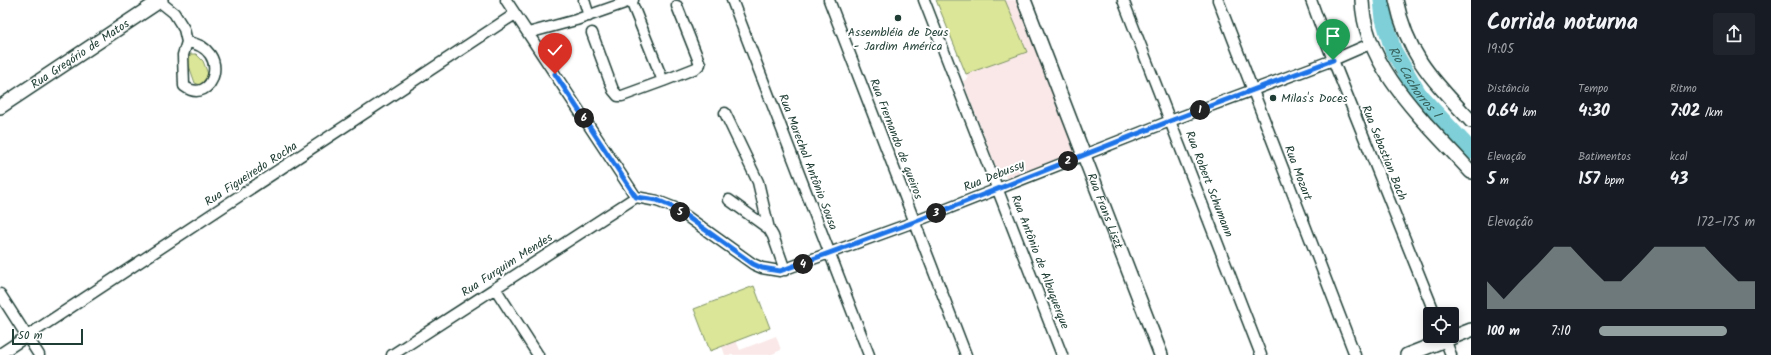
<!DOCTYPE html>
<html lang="pt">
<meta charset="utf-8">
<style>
:root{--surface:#171b24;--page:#20242c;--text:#f1f3f6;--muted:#9ea1a6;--accent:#92a19f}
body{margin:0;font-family:Kalam,sans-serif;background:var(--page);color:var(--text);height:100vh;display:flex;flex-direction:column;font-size:15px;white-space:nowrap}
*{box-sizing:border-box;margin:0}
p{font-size:13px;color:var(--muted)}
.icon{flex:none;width:22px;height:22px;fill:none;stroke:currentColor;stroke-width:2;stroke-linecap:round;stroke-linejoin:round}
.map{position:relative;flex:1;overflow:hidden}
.sheet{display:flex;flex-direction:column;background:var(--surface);width:300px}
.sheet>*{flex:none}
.fabs{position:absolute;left:1423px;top:307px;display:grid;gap:8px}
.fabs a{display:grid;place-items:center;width:36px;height:36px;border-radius:4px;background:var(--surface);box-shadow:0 2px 10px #0003;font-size:20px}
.scale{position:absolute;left:12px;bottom:10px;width:71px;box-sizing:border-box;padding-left:4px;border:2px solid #1f3d34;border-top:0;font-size:11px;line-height:14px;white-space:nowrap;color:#1f3d34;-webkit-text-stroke:3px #fff;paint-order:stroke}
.pin{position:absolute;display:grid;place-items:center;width:34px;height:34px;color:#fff;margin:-41px -17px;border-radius:50% 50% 50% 0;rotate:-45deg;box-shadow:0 0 4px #0007}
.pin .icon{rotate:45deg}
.km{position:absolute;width:20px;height:20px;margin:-10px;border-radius:50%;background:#222;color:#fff;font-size:11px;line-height:20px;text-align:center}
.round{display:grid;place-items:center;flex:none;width:42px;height:42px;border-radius:4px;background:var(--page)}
.overview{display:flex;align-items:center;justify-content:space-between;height:68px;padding:0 16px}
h1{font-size:22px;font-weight:800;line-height:30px}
.figures{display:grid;grid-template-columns:repeat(3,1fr);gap:6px;height:68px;padding:4px 16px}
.figures div{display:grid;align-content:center}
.figures b{font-size:17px;font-weight:800}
.figures small{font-size:11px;font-weight:400}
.figures p{font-size:11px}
.chart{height:112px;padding:8px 16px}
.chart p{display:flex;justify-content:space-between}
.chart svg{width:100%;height:72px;margin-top:4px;fill:var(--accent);opacity:.7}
ul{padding:0 16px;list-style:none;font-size:13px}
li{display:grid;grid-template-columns:64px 48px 1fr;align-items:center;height:30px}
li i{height:10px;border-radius:5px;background:var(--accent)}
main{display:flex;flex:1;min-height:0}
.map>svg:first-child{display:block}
</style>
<main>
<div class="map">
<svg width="1471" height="355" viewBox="0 0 1471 355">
<rect width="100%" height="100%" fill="#fff"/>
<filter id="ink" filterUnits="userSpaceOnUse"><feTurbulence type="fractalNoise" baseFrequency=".025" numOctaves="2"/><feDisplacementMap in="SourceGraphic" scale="8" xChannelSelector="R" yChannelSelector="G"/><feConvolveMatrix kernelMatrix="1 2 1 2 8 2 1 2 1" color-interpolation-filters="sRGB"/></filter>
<g filter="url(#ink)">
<path fill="#fae8e8" d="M 936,0 L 1020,0 L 1080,152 L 1007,180 L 1005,175 L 1000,177 L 963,81 L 968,79 Z
M 776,336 L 781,350 L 770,355 L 725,355 L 722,346 L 736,341 L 740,350 Z"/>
<path fill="#dbe698" stroke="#7d9266" d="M 936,0 L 1005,0 L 1027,52 L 966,74 Z
M 191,54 L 196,54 L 203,61 L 208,74 L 205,82 L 200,85 L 195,83 L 187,60 Z
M 754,286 L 770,328 L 710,351 L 694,309 Z"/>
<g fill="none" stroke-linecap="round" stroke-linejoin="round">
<path stroke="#7ecfd7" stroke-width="17" id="s1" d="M 1382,0 L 1384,19 L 1393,50 L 1419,95 L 1471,151"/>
<defs>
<path id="minor" d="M 506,0 L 636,197
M 584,0 L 589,16
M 732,0 L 869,355
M 829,0 L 966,355
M 924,0 L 1062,355
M 1123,0 L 1261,355
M 1218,0 L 1355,355
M 1311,0 L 1333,60 L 1435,314
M 159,1 L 174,13 L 184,29 L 187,42 L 183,55 L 184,86 C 213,108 233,48 187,42
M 528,33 L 576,20 L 633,0
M 592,33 L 613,90 L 618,96 L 622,96 L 663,81 L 631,1
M 663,81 L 696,68 L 700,64 L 677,6
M 725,113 L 758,182 L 769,229
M 636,197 L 657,201 L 675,208 L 753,264 L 762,268 L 780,271 L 914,222 L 1170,121 L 1333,60 L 1372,43
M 729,200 L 769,229 L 773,236 L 785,270
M 495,288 L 538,355
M 0,294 L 39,355
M 1444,336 L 1451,355
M 0,354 L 515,14
M 392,355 L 636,197"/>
<g id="tertiary">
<path id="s2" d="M 1024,0 L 1161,355"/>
<path d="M 1362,0 C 1364,69 1428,124 1471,172"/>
<path d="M 1396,0 C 1408,57 1433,80 1471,121"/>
<path id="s3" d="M 0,107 L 161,0"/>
<path d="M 1407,355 L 1471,330"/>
</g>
</defs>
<use href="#minor" stroke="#1f3d34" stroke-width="13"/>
<use href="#tertiary" stroke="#1f3d34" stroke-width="16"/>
<use href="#minor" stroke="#fff" stroke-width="10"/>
<use href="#tertiary" stroke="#fff" stroke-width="13"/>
</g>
</g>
<g fill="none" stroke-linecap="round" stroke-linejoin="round" filter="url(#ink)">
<defs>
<path id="route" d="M 555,74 L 636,197 L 657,200 L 675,208 L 753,264 L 762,268 L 780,271 L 914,222 L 1170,121 L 1333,60"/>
</defs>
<use href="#route" stroke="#fff" stroke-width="8"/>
<use href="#route" stroke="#1a73e8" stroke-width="5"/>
</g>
<g fill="#1f3d34" stroke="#fff" stroke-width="1.5">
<circle cx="898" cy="18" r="4"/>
<circle cx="1273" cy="98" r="4"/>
</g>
<g text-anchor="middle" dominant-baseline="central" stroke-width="4" stroke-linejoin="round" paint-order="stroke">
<g font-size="12" fill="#1f3d34" stroke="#fff">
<text x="898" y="32">Assembléia de Deus<tspan x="898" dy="14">- Jardim América</tspan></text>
<text x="1281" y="98" text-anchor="start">Milas's Doces</text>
</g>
<g font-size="12" fill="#1f3d34" stroke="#fff">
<text stroke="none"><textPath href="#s3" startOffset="96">Rua Gregório de Matos</textPath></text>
<text transform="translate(896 139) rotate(69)">Rua Frernando de queiros</text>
<text transform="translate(1384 153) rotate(68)">Rua Sebastian Bach</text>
<text transform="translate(808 162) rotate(69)">Rua Marechal Antônio Sousa</text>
<text transform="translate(1298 173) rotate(69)">Rua Mozart</text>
<text transform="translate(251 174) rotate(-33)">Rua Figueiredo Rocha</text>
<text transform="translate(994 176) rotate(-22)">Rua Debussy</text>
<text transform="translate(1209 184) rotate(69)">Rua Robert Schumann</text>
<text stroke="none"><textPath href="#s2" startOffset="226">Rua Frans Liszt</textPath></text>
<text transform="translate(1040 262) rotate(69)">Rua Antônio de Albuquerque</text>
<text transform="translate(507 265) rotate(-33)">Rua Furquim Mendes</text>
</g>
<g font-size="13" font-style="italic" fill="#37625d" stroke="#fff">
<text stroke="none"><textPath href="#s1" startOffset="90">Rio Cachorros I</textPath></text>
</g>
</g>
</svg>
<div class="fabs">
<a><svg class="icon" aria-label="locate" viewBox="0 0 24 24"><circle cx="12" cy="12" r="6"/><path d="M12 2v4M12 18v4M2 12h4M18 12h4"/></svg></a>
</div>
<div class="scale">50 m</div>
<div class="pin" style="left:1333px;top:60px;background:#1e9e55"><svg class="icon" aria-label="arrive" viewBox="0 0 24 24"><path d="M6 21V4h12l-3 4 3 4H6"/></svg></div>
<div class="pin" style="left:555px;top:74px;background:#d93025"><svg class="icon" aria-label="check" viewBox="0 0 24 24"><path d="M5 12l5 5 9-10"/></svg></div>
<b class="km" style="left:1200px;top:110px">1</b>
<b class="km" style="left:1068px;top:161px">2</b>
<b class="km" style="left:936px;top:213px">3</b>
<b class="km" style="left:803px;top:264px">4</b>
<b class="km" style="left:680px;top:212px">5</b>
<b class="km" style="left:584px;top:118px">6</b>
</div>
<section class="sheet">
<div class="overview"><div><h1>Corrida noturna</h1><p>19:05</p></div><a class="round"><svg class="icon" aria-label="share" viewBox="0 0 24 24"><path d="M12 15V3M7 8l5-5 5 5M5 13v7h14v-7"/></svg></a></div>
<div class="figures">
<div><p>Distância</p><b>0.64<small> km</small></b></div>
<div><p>Tempo</p><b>4:30</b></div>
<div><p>Ritmo</p><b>7:02<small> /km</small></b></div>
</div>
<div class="figures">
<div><p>Elevação</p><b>5<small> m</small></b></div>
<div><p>Batimentos</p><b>157<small> bpm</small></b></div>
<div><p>kcal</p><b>43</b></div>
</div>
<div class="chart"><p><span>Elevação</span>172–175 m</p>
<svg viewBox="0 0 160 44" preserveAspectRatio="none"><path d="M0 44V27L10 38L20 27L30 17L40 6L50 6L60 17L70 27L80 27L90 17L100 6L110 6L120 6L130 6L140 17L150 27L160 27V44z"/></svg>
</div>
<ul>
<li><b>100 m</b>7:10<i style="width:82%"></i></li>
</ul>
</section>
</main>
